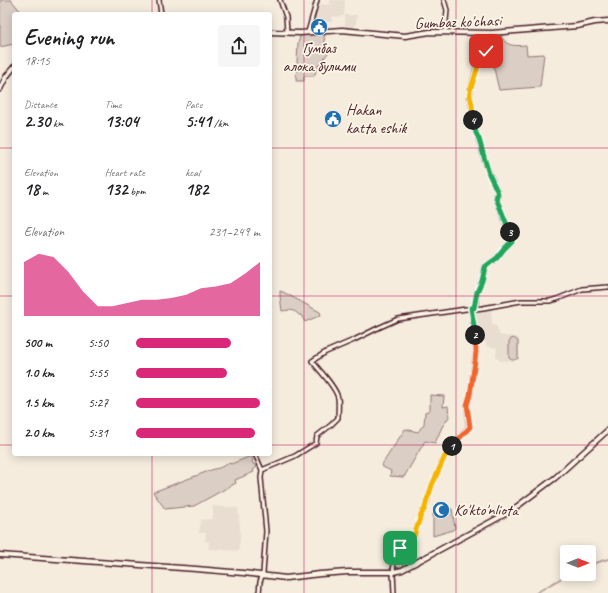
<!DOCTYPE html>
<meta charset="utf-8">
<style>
:root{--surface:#fff;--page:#f6f6f6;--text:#202124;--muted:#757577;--accent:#db2777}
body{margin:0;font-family:Caveat,sans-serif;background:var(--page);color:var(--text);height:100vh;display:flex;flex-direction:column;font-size:15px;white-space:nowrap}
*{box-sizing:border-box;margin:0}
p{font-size:13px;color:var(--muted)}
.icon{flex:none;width:22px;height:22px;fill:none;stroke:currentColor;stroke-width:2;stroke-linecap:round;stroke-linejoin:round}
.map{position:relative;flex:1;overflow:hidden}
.details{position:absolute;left:12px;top:12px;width:260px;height:444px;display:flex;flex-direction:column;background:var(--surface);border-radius:4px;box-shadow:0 2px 10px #0003}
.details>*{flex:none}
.needle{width:26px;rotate:90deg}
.fabs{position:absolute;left:560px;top:545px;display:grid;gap:8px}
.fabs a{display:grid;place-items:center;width:36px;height:36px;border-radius:4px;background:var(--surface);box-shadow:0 2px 10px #0003;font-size:20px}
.pin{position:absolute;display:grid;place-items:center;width:34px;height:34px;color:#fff;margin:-17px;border-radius:8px;box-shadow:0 2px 6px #0006}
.km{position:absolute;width:20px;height:20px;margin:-10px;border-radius:50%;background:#222;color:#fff;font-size:11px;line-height:20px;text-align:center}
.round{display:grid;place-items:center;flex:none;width:42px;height:42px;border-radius:4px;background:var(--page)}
.overview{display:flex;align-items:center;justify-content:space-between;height:68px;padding:0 12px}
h1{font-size:22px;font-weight:700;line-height:30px}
.figures{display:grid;grid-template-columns:repeat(3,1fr);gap:6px;height:68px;padding:4px 12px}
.figures div{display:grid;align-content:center}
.figures b{font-size:17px;font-weight:700}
.figures small{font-size:11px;font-weight:400}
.figures p{font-size:11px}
.chart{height:112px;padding:8px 12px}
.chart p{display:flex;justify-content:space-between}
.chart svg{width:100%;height:72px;margin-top:4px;fill:var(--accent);opacity:.7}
ul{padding:0 12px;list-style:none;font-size:13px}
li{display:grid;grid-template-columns:64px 48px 1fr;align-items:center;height:30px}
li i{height:10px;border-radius:5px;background:var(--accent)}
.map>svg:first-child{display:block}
</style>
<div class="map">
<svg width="608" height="593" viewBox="0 0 608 593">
<rect width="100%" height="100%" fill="#f5ecde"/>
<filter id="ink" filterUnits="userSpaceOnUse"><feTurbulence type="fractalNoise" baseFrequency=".025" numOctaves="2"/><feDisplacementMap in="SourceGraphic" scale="8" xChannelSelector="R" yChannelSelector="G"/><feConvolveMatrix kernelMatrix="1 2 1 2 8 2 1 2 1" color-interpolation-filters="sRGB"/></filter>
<g filter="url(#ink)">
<path fill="#e8ddd0" d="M 330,0 L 345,0 L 344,16 L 332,17 L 332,22 L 321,22 L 321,19 L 313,19 L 317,4 L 330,5 Z
M 345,15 L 357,15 L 356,24 L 354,24 L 355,30 L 345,28 Z
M 491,308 L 492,325 L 497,326 L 497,330 L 499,330 L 499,335 L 519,338 L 519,360 L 500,361 L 496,357 L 497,349 L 497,348 L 486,346 L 486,343 L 484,341 L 478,340 L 478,336 L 476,336 L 476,333 L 477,332 L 473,310 Z
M 213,506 L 238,508 L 240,526 L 240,543 L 239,543 L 239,551 L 208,549 L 209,542 L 205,541 L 206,533 L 199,533 L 201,520 L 213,519 Z"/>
<path fill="#dbcec4" stroke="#927678" d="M 1,0 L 11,0 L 23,14 L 14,14 L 14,44 L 0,47 L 0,3 Z
M 325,33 L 325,36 L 324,36 L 325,46 L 328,53 L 318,66 L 314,76 L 304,76 L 304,81 L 296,81 L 298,43 L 301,34 Z
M 501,34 C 504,47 515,46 526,45 L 527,55 L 544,54 L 540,87 L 499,90 L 493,64 L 484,57 C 489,48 488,45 485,35 Z
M 280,291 L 283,292 L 320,312 L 321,315 L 305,322 L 301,315 L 299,315 C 294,309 289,310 282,311 L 280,296 Z
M 514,338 L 518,341 L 518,358 C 515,360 512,361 509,358 L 509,341 L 511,339 Z
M 430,395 L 444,396 L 443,407 L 448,406 L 449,417 L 442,427 L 435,443 L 425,441 L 404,477 L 390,476 L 391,471 L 381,466 L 405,429 L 418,432 L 424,424 L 425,412 L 430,410 Z
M 251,456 L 253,460 L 252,462 L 253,464 L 255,464 L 257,467 L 253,470 L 254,472 L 235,480 L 236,483 L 194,506 L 165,509 L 153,492 L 214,469 L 219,468 L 230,463 L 231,464 Z
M 449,509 L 452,509 L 455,528 L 453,530 L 433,536 L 433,514 L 435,514 L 436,511 L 443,511 L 444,512 L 449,511 Z"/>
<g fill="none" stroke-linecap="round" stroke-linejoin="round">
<path stroke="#b8a39e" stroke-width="2" d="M 589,565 L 608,559
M 536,593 L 560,579 L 567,573"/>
<defs>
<path id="minor" d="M 159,0 L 161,14
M 280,0 L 286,17 L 287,32
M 444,0 L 447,10 L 445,32
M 308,32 L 317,0
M 475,309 L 483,308 L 521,301 L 550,301 L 557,299 L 582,289 L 608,287
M 255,454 L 262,470 L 261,478 L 266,531 L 263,573 L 260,582 L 259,593
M 262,470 L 295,456 L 316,443 L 317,436 L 331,425 L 338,418 C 338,412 339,404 338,398 C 336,387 319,370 312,361 L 326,352 L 354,340 L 378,328 L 398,319 L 466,309 L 475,309 L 477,291 L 482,281 L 485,267 L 490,263 L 497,258 L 504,249 L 512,241 L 510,234 L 496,198 L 498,193 C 493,181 487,170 484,158 C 481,149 480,141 476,133 L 470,96 C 470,89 476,68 479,62 C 482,58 486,54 486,48 C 487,44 483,38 482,33
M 394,593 L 393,572 L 394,563 L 400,551 L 400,542 L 404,538 L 414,536 L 421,515 L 425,508 L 432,485 L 445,456 L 461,436 L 469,427 L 467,405 L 470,395 L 476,351 L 475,339 L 475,332 L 471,308"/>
<path id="major" d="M 270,32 L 300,33 L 342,30 L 405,36 L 430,32 L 492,33 L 577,26 L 595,22 L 608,21
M 0,89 L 6,77 L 14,67
M 0,555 L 196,569 L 243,573 L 286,578 L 320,574 L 348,572 L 393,572 L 402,570 L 511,511 L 555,478 L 608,430"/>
</defs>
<use href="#minor" stroke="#4a1f2b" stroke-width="6"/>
<use href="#major" stroke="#4a1f2b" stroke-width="7"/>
<use href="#minor" stroke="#fcf5e5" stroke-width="3"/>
<use href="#major" stroke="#fcf5e5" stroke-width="4"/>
</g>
</g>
<g fill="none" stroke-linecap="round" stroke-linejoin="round" filter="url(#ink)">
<defs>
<path id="split-1" d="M 400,548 C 398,539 407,538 414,536 L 421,515 L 425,508 L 427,499 L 429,495 L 432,485 L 445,456 L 452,446"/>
<path id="split-2" d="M 452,446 L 470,427 L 467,405 L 470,395 L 475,361 L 476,351 L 475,335"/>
<path id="split-3" d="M 475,335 L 475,332 L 471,308 L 474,308 L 477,292 L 482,281 L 485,267 L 490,263 L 497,258 L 504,249 L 512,241 L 510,232"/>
<path id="split-4" d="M 473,120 L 476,133 L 479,139 L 484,157 L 489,174 L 498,193 L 496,198 L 510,232"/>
<path id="split-5" d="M 473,120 L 472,104 L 470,96 L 470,91 L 478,66 L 486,51"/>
</defs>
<use href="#split-1" stroke="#fff" stroke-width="8"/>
<use href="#split-2" stroke="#fff" stroke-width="8"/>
<use href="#split-3" stroke="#fff" stroke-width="8"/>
<use href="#split-4" stroke="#fff" stroke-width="8"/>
<use href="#split-5" stroke="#fff" stroke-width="8"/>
<use href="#split-1" stroke="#f5b400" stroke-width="5"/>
<use href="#split-2" stroke="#f0652b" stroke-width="5"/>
<use href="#split-3" stroke="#22a559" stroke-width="5"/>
<use href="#split-4" stroke="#22a559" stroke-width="5"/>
<use href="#split-5" stroke="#f5b400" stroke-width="5"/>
</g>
<path fill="none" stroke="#c2185b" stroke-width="1" stroke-opacity="0.55" d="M 152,0 L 152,14M 304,0 L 304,593M 456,0 L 456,593M 0,148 L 14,148M 270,148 L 608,148M 0,296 L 14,296M 270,296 L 608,296M 0,445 L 14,445M 270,445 L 608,445M 152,454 L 152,593"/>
<defs>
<symbol id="civic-disc" viewBox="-11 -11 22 22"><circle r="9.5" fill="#1f6fb2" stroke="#fcf5e5"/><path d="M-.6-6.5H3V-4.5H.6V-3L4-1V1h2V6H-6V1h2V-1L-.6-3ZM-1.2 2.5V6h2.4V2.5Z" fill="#fff"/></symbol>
<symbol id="mosque-disc" viewBox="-11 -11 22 22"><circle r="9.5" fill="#1f6fb2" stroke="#fcf5e5"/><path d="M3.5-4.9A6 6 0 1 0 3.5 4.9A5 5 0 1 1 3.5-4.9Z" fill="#fff"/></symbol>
</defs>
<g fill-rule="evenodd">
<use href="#civic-disc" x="309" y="17" width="20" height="20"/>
<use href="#civic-disc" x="323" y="109" width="20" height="20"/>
<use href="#mosque-disc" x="431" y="500" width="20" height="20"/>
</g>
<g text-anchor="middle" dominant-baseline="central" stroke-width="3.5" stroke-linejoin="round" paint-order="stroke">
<g font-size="16" fill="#4a1f2b" stroke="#fcf5e5">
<text transform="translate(458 22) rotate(-2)">Gumbaz ko'chasi</text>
</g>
<g font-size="16" fill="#4a1f2b" stroke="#fcf5e5" text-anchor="start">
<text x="319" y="48" text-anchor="middle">Гумбаз<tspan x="319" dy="18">алока булими</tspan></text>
<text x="346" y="110">Hakan<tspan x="346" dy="18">katta eshik</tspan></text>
<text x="454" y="510">Ko'kto'nliota</text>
</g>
</g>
</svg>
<div class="fabs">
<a><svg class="needle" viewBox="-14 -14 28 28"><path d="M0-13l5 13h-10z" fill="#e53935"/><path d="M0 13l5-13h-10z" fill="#757577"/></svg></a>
</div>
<div class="pin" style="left:400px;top:548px;background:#1e9e55"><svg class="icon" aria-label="arrive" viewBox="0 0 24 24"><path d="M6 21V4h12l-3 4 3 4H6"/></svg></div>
<div class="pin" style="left:486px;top:51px;background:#d93025"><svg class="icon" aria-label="check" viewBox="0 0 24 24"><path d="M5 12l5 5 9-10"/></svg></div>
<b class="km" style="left:452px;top:446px">1</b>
<b class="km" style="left:475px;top:335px">2</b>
<b class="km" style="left:510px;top:232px">3</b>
<b class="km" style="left:473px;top:120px">4</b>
<section class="details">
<div class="overview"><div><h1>Evening run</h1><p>18:15</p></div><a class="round"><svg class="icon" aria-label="share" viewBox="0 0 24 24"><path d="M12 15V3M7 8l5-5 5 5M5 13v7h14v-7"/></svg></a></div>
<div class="figures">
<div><p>Distance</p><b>2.30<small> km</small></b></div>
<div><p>Time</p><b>13:04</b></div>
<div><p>Pace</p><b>5:41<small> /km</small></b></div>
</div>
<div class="figures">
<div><p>Elevation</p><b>18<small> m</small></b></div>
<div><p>Heart rate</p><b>132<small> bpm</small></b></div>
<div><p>kcal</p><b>182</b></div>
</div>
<div class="chart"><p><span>Elevation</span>231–249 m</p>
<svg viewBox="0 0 160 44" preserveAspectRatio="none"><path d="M0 44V11L10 6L20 8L30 17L40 29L50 38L60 38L70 36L80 34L90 34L100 33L110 31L120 27L130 26L140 24L150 18L160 11V44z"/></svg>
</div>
<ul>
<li><b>500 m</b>5:50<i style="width:77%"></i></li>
<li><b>1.0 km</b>5:55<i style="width:73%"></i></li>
<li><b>1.5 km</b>5:27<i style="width:100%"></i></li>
<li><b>2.0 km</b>5:31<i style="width:96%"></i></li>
</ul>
</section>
</div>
